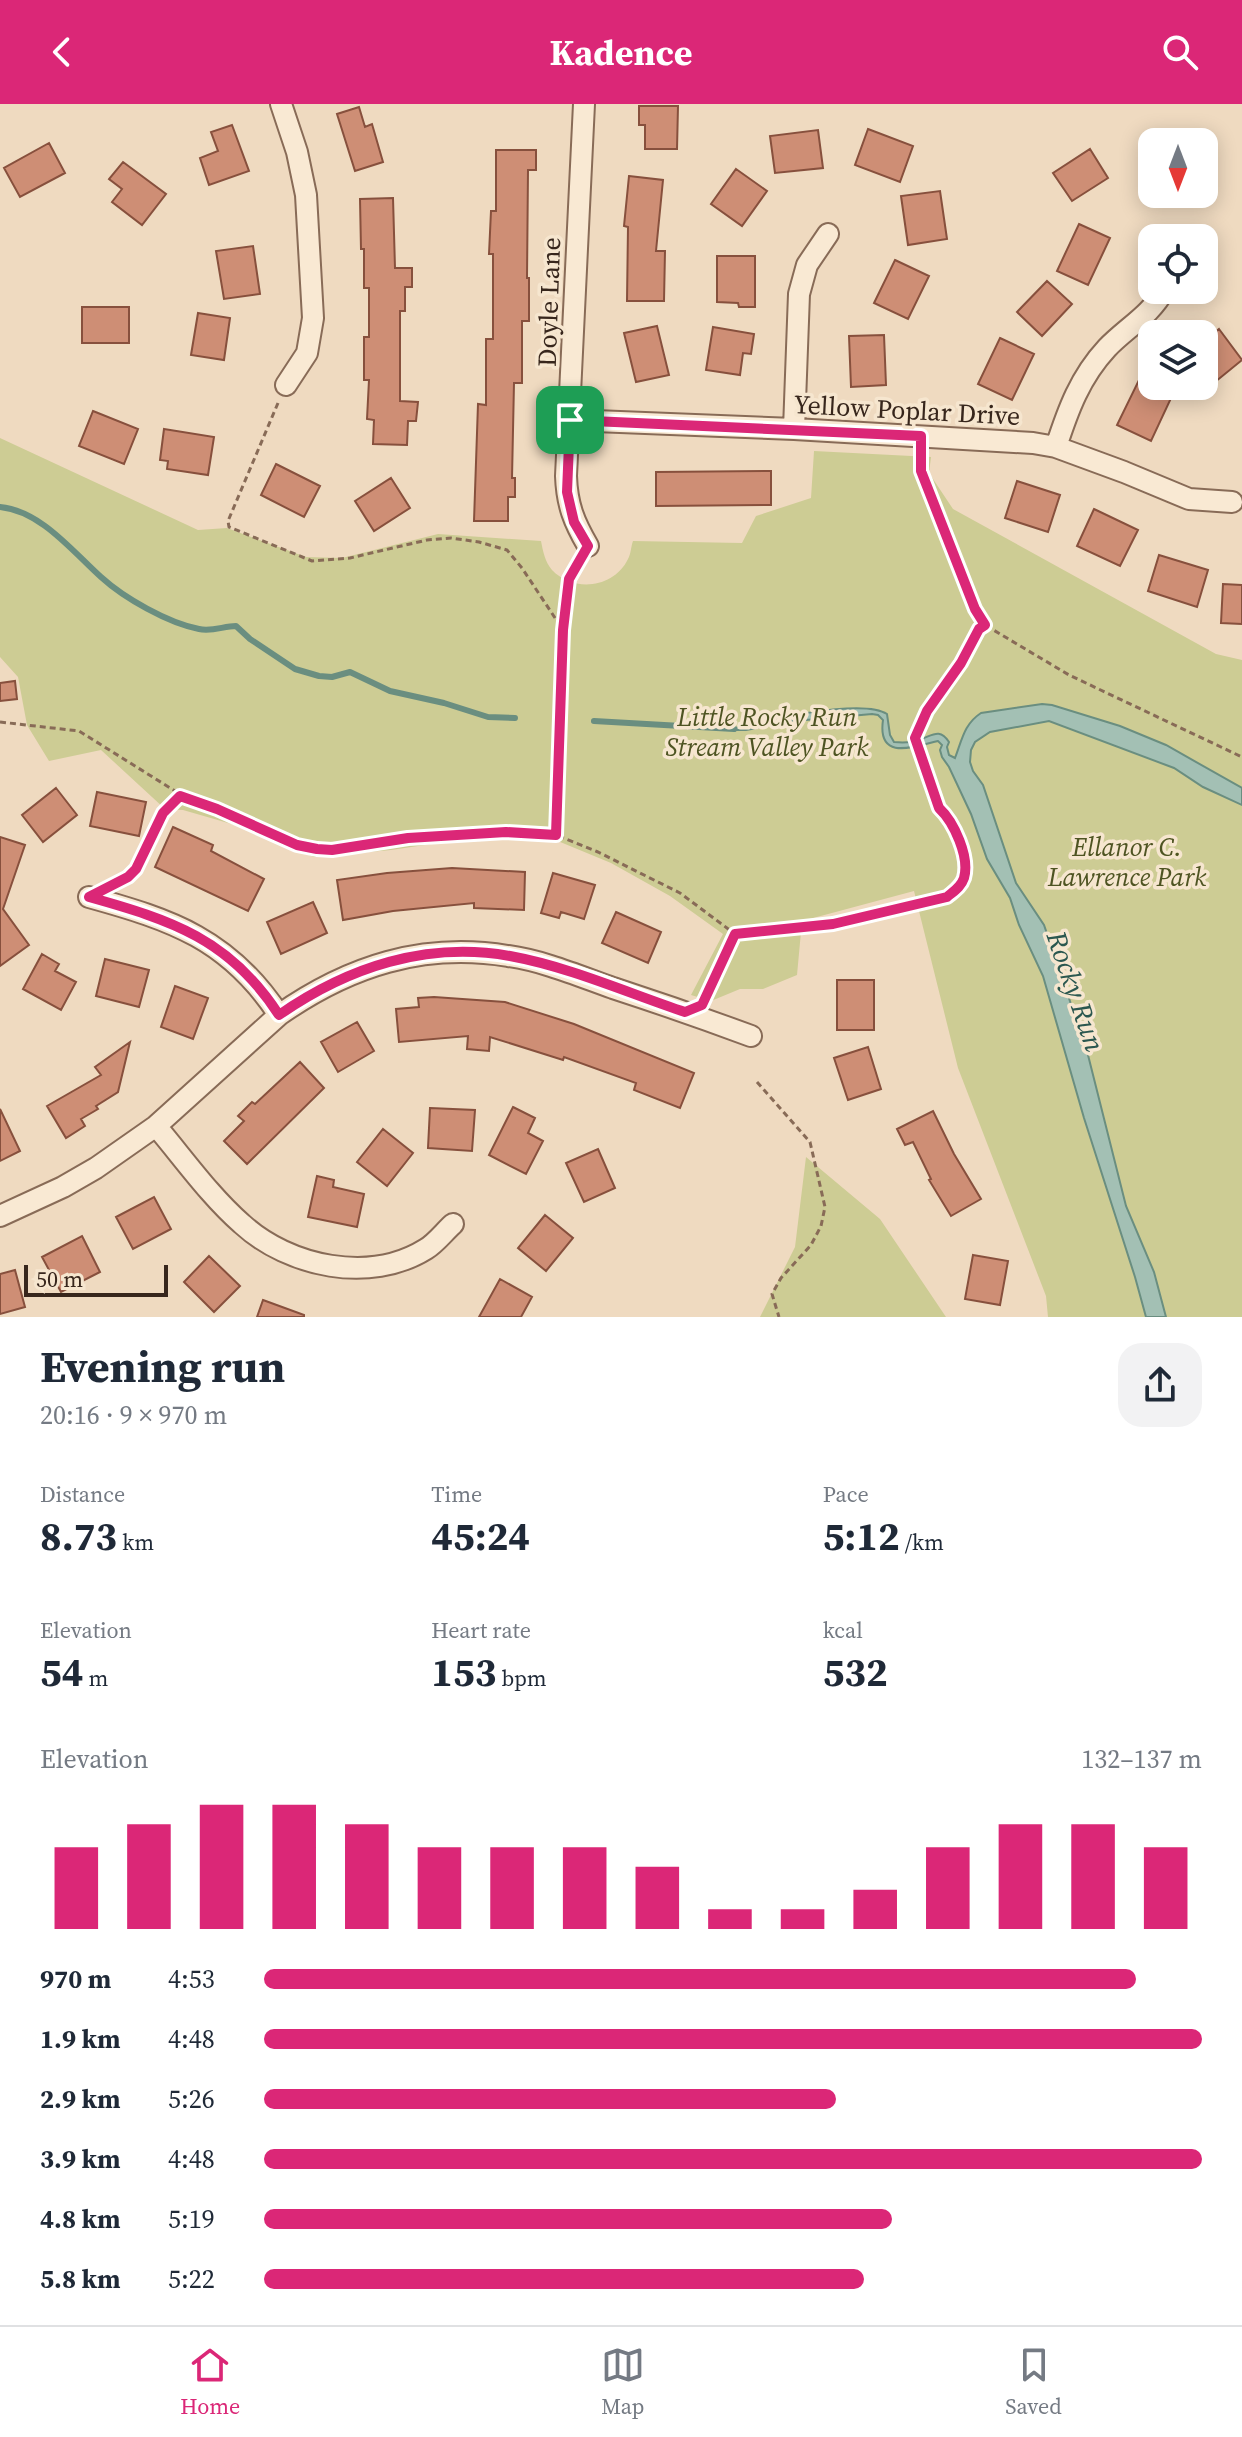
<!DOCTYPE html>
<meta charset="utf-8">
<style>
:root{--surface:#fff;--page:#f2f2f3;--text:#1f2937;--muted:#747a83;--line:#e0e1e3;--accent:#db2777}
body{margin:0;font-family:"Source Serif 4",serif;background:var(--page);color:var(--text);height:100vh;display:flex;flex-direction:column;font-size:30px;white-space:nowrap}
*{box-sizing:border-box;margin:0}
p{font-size:26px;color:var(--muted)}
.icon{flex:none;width:44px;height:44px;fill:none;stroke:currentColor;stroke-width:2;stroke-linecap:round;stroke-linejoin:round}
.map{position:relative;height:1213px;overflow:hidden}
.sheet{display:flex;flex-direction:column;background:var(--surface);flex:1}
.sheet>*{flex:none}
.needle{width:52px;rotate:180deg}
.tools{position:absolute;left:1138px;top:24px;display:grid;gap:16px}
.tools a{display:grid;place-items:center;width:80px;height:80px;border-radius:16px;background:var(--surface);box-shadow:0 4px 20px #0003;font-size:40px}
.scale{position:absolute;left:24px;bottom:20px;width:144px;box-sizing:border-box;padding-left:8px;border:4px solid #37261c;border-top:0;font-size:22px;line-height:28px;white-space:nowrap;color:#37261c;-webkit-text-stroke:6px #f6e6cf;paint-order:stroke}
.pin{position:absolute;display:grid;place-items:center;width:68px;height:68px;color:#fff;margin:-34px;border-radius:16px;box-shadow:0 4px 12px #0006}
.round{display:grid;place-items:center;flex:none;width:84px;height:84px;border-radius:24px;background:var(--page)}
.head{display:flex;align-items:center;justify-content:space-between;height:136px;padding:0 40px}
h1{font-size:44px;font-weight:700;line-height:60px}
.figures{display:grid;grid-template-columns:repeat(3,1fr);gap:12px;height:136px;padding:8px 40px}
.figures div{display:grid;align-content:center}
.figures b{font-size:40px;font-weight:700}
.figures small{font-size:22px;font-weight:400}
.figures p{font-size:22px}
.chart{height:224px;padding:16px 40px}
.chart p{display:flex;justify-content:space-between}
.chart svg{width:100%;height:144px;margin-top:8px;stroke:var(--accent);stroke-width:6}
ul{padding:0 40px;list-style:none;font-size:26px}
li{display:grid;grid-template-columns:128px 96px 1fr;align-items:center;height:60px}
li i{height:20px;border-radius:10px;background:var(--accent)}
header{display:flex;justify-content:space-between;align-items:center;height:104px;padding:0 40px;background:var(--accent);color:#fff;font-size:36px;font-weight:700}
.tabs{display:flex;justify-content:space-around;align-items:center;height:112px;border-top:2px solid var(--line);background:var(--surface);font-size:22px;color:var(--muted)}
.tabs a{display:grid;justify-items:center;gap:4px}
.tabs .on{color:var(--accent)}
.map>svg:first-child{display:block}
</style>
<header><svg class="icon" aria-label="back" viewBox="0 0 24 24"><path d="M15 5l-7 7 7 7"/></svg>Kadence<svg class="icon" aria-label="search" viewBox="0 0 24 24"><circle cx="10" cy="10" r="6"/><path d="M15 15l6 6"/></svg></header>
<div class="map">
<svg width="1242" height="1213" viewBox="0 0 1242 1213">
<rect width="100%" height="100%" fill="#efdac0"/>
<path fill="#cdcc94" d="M 0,334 L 198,426 L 227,424 L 306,453 L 342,454 L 438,430 L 541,437 C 543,447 545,458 552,466 C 574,489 614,484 628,455 C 631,450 631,442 633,437 L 742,439 L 756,412 L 811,394 L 814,347 L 931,353 L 929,369 L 953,405 L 1216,550 L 1242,556 L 1242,1213 L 1048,1213 L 1046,1192 L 958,964 L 914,787 L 802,817 L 797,871 L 763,885 L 740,885 L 711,897 L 691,891 L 723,830 L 670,792 L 611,759 L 553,735 L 472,734 L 391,746 L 314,753 L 235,721 L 183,706 L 165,705 L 101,646 L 49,657 L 27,621 L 18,573 L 0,553 Z
M 806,1053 L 880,1115 L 946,1213 L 760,1213 L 795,1143 Z"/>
<path fill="#a3c0b4" stroke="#6a8e80" stroke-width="2" d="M 1042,600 L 1052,601 L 1120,622 L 1166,641 L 1242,684 L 1242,701 L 1203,683 L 1174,664 L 1049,617 L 990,628 L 975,638 L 971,646 L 970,658 L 973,667 L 983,681 L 1016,779 L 1044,821 L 1087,947 L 1126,1102 L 1154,1168 L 1166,1213 L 1146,1213 L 1135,1173 L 1084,1014 L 1043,872 L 1019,821 L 1010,794 L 987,755 L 971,710 L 949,663 L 942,653 L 940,646 L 942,641 L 938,637 C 913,643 877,657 883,616 L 878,611 L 872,610 L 795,617 L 746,626 L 727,626 C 758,618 862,593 887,610 L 890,631 L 894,638 C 903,639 912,639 921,635 C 933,631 940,624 949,638 L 947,643 L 949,651 L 955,654 C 962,636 964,620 981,609 Z"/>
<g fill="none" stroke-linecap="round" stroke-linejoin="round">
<path stroke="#6a8e80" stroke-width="6" d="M 0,403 C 41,407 72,447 101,473 C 124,494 168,519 199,525 C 212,528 224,522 236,522 L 250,535 L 295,565 L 319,572 L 332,573 L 350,568 L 390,587 L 444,599 L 488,613 L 515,614
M 594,617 L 734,625"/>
</g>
<path fill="#ce8e75" stroke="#87503d" stroke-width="2" d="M 639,2 L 678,2 L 677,45 L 645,45 L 645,21 L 639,21 Z
M 359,3 L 365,23 L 372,20 L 383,58 L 355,67 L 337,10 Z
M 232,21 L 249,67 L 209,81 L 200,54 L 218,47 L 211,28 Z
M 868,25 L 913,42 L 900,78 L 855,61 Z
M 818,26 L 823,64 L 775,69 L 770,32 Z
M 49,39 L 65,69 L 20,93 L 4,64 Z
M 1090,45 L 1108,74 L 1072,97 L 1053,69 Z
M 496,46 L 536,46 L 536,66 L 528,66 L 527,174 L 529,174 L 529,217 L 522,217 L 522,279 L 514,279 L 512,374 L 515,374 L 515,393 L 508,393 L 508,417 L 474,417 L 478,300 L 486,301 L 486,235 L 493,235 L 493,150 L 489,150 L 491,107 L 496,107 Z
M 123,58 L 166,90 L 142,121 L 112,98 L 122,85 L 109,75 Z
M 736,65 L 767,87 L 742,122 L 711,100 Z
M 629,72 L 663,76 L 656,147 L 665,147 L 664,197 L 627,197 L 628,123 L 624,122 Z
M 940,87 L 947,135 L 908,141 L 901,92 Z
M 393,94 L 395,164 L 412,164 L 412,183 L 405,183 L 405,207 L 400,207 L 400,297 L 418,298 L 416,317 L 408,317 L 407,341 L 373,340 L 374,316 L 367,315 L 369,276 L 364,276 L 364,233 L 369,233 L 369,184 L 364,184 L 364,145 L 361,145 L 360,95 Z
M 1079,120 L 1110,134 L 1088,181 L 1057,167 Z
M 253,142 L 260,190 L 224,195 L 216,147 Z
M 717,152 L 755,152 L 755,203 L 739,203 L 738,199 L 717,198 Z
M 895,156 L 929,172 L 908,215 L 874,199 Z
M 1047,177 L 1072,200 L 1042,232 L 1017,208 Z
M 82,203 L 129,203 L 129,239 L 82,239 Z
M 198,209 L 230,214 L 224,256 L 191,251 Z
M 657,222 L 669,271 L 636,278 L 624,229 Z
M 713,223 L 754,230 L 751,250 L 743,249 L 740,271 L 706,266 Z
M 1219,225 L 1242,256 L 1204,287 L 1204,237 Z
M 884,231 L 886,281 L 851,283 L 849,232 Z
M 1000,234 L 1034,250 L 1012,296 L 978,280 Z
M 1139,276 L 1172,292 L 1151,337 L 1117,321 Z
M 93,307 L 138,325 L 124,360 L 79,342 Z
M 164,325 L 214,333 L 208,371 L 167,365 L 168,357 L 160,356 Z
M 276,360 L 320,382 L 304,413 L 261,391 Z
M 771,367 L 771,401 L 656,402 L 656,368 Z
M 391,374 L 410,404 L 374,427 L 355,397 Z
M 1017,377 L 1060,391 L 1048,428 L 1005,414 Z
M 1094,405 L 1138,426 L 1120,462 L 1077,442 Z
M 1159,451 L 1208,466 L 1197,503 L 1148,487 Z
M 1223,480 L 1242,481 L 1242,520 L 1221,519 Z
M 15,577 L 17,595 L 0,597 L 0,579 Z
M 56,684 L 77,711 L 43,738 L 22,711 Z
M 97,688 L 146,698 L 139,732 L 90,722 Z
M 173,723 L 213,741 L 211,747 L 264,775 L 248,807 L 155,763 Z
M 0,733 L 25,741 L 3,805 L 29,841 L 0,862 Z
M 452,764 L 525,768 L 524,806 L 474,804 L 474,799 L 393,807 L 343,816 L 337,776 L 387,769 Z
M 553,769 L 595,781 L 584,815 L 561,808 L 559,814 L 541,809 Z
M 313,798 L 327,829 L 281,850 L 267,818 Z
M 616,808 L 661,828 L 648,859 L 602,839 Z
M 42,850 L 59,860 L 55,867 L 76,878 L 61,906 L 23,885 Z
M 105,855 L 149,866 L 139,903 L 96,892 Z
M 837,876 L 874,876 L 874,926 L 837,926 Z
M 175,882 L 208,894 L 193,935 L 161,923 Z
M 434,893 L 505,898 L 574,920 L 694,969 L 680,1004 L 634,986 L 636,979 L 564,953 L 563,956 L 490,933 L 489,947 L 467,945 L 468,932 L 399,938 L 396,905 L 419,903 L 418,894 Z
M 357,918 L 374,947 L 338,968 L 321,938 Z
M 130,938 L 118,988 L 96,1002 L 98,1005 L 81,1015 L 85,1022 L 66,1034 L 47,1002 L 101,971 L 95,963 Z
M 868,943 L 881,985 L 848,996 L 834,954 Z
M 300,958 L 324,984 L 247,1060 L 224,1037 L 244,1017 L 238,1012 L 252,998 L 255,1000 Z
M 513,1003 L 535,1014 L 528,1029 L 543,1037 L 526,1070 L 489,1051 Z
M 430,1004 L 475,1006 L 472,1047 L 428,1044 Z
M 0,1005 L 20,1047 L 0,1057 Z
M 933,1007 L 954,1050 L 981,1095 L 951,1112 L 929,1076 L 931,1075 L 913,1038 L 905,1041 L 897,1025 Z
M 383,1025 L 413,1049 L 387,1082 L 357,1058 Z
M 598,1045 L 615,1084 L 584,1098 L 566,1059 Z
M 317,1072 L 334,1076 L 333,1083 L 364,1090 L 357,1123 L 308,1113 Z
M 154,1093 L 171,1125 L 133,1145 L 116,1113 Z
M 545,1111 L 573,1134 L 546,1167 L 518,1144 Z
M 82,1132 L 100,1168 L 61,1188 L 42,1153 Z
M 973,1151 L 1008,1157 L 1000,1201 L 965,1195 Z
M 209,1152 L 240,1182 L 214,1208 L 184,1178 Z
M 15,1166 L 25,1203 L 0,1210 L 0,1170 Z
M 500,1175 L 532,1193 L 521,1213 L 479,1213 Z
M 263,1196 L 304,1211 L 304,1213 L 257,1213 Z"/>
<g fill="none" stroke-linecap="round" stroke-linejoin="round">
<defs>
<path id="minor" d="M 281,0 L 297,48 L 306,91 L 313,214 L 307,249 L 286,281
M 584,0 L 566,372 C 567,401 574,418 588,442
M 570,316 L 794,325 L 1033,339 L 1056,343 L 1124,368 L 1189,395 L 1232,398
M 794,325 L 799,190 L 807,161 L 828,130
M 1056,343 C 1068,306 1080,273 1107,244 C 1126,224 1151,211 1164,186
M 89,793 C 172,816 229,835 279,911
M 156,1022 C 184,1055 210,1092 242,1120 C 289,1163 370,1180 426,1145 C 436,1139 444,1128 453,1120
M 0,1112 L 63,1083 L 96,1064 L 156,1022 L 279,911 C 349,862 423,838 508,852 C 544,857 579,872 613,884 C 659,899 705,915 751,932"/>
</defs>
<use href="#minor" stroke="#886b57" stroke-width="24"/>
<path stroke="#886b57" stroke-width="3" stroke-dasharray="6 4" stroke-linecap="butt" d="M 278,299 L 228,417 L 229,423 L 312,457 L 350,454 L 427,436 L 451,434 L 479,438 L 507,446 L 522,464 L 563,526
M 920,351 L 921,367 L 975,505 L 984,519
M 0,618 L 79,627 L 183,692
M 556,731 L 563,526 L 569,475 L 579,458
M 116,779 C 143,765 146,734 162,711 C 167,704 174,698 180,692 L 183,692 L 236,712 L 297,741 L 317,745 L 332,746 L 408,734 L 506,728 L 556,731 L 598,748 L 680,789 L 735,830
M 704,896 L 735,830 L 833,820 L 947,793 C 954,788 961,783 963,774 C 970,753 954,718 939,704 L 915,634 L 927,607 L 961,559 L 979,525 L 985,521 L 1069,571 L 1242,653
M 757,978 L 810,1038 L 825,1103 L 821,1122 L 811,1141 L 781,1174 L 772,1190 L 779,1213"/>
<use href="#minor" stroke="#f9e9d3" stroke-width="20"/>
</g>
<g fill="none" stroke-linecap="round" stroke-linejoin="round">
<defs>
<path id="route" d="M 570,316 L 921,332 L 921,367 L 975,505 L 985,521 L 979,525 L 961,559 L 927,607 L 915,634 L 939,704 C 954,718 970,753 964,774 C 961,783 954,787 947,793 L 833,820 L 735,830 L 702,901 L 685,908 C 628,889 570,863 510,852 C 427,837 348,863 279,911 C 230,835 171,816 89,793 L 128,773 L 136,765 L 163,709 L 180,692 L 217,705 L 297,741 L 317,745 L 332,746 L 408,734 L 506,728 L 556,731 L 563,526 L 569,475 L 588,442 L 574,418 L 567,388 Z"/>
</defs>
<use href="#route" stroke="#fff" stroke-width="16"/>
<use href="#route" stroke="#db2777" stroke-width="10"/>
</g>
<g text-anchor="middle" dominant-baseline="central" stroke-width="7" stroke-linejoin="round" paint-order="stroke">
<g font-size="26" fill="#37261c" stroke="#f6e6cf">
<text transform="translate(549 198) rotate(-88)">Doyle Lane</text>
<text transform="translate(907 306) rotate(3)">Yellow Poplar Drive</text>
</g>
<g font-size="26" font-style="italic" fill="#4e5422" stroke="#f6e6cf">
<text x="767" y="613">Little Rocky Run<tspan x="767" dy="30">Stream Valley Park</tspan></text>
<text x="1127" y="743">Ellanor C.<tspan x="1127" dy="30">Lawrence Park</tspan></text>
</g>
<g font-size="28" font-style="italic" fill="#2b574f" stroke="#f6e6cf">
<text transform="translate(1076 887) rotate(71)">Rocky Run</text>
</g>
</g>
</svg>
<div class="tools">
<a><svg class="needle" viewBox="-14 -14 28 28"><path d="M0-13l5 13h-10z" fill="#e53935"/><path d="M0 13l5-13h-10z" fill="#747a83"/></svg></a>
<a><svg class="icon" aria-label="locate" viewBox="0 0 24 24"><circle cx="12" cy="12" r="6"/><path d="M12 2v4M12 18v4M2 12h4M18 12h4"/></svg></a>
<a><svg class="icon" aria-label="layers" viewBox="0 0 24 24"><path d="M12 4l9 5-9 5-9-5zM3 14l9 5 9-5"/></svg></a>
</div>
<div class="scale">50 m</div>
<div class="pin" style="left:570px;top:316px;background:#1e9e55"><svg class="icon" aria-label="arrive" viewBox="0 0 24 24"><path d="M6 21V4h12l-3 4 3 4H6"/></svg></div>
</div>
<section class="sheet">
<div class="head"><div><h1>Evening run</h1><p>20:16 · 9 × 970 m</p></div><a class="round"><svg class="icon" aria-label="share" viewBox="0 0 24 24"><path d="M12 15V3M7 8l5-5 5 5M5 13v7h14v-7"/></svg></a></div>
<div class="figures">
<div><p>Distance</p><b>8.73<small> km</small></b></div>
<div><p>Time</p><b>45:24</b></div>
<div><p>Pace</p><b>5:12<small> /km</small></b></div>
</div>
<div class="figures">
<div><p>Elevation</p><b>54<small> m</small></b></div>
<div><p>Heart rate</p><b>153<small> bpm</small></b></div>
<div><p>kcal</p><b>532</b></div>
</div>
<div class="chart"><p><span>Elevation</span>132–137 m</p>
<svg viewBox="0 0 160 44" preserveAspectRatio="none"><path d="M5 44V19M15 44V12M25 44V6M35 44V6M45 44V12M55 44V19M65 44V19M75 44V19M85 44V25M95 44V38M105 44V38M115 44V32M125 44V19M135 44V12M145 44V12M155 44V19"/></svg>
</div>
<ul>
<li><b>970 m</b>4:53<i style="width:93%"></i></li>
<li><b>1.9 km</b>4:48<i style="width:100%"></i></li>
<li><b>2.9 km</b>5:26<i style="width:61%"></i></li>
<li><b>3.9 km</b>4:48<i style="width:100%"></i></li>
<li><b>4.8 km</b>5:19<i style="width:67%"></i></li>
<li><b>5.8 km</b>5:22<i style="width:64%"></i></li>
</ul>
</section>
<nav class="tabs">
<a class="on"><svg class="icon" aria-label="home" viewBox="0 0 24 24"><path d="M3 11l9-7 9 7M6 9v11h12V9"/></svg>Home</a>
<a><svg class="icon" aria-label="map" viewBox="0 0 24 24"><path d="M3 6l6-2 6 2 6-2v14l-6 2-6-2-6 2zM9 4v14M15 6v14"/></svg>Map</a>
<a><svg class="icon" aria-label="saved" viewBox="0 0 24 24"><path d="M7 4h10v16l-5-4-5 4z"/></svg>Saved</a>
</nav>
